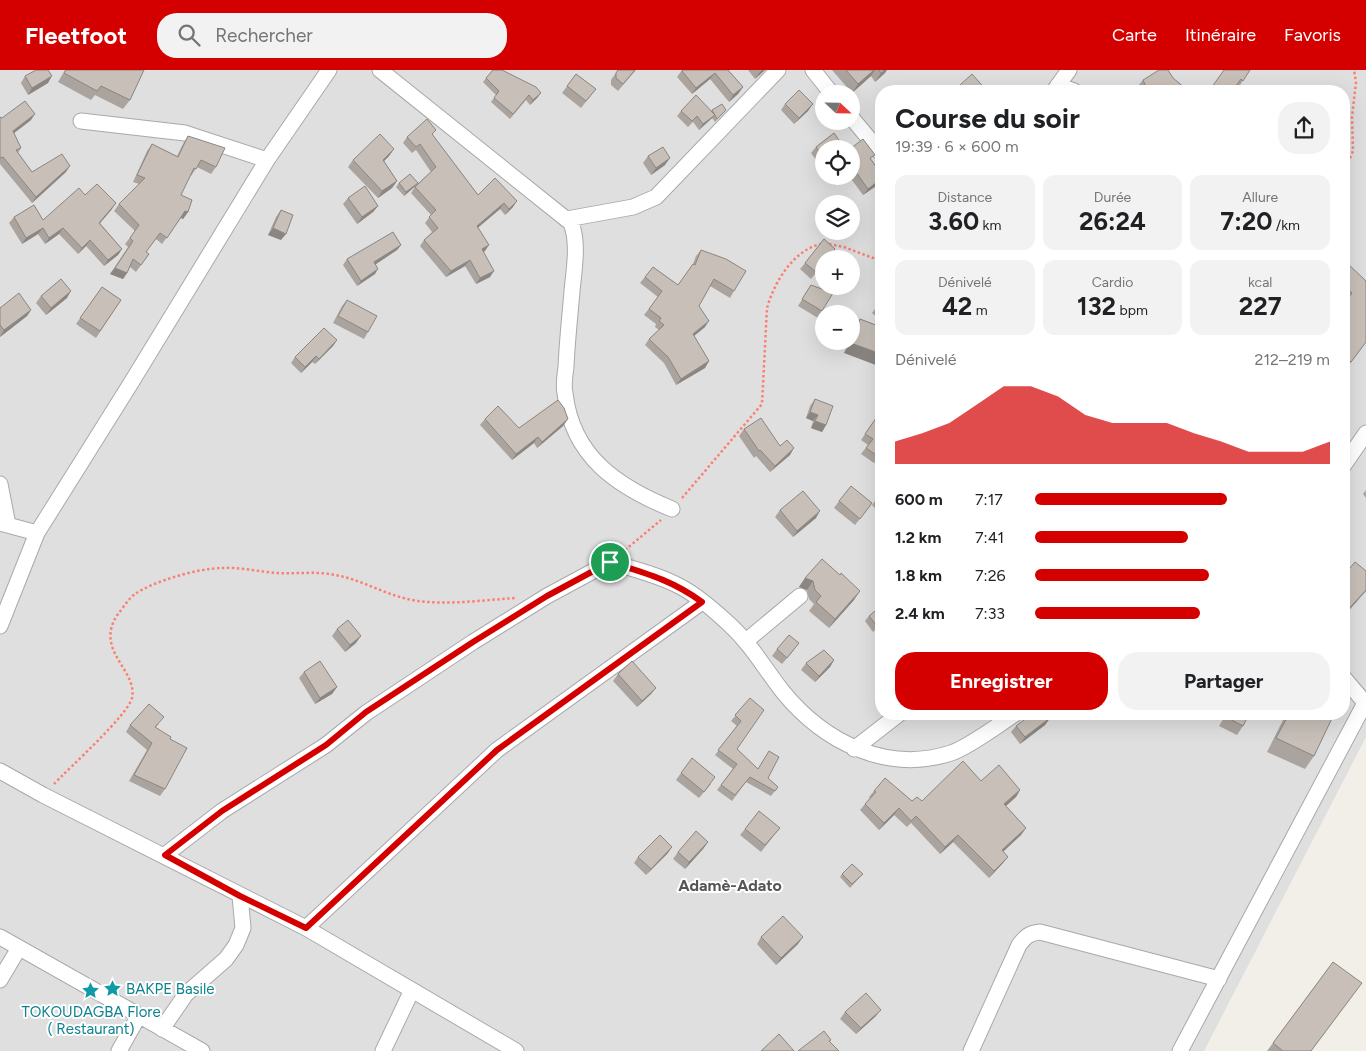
<!DOCTYPE html>
<html lang="fr">
<meta charset="utf-8">
<style>
:root{--surface:#fff;--page:#f2f2f2;--text:#202124;--muted:#757577;--accent:#d40000}
body{margin:0;font-family:Figtree,sans-serif;background:var(--page);color:var(--text);height:100vh;display:flex;flex-direction:column;font-size:19px;white-space:nowrap}
*{box-sizing:border-box;margin:0}
p{font-size:16px;color:var(--muted)}
.icon{flex:none;width:28px;height:28px;fill:none;stroke:currentColor;stroke-width:2;stroke-linecap:round;stroke-linejoin:round}
.map{position:relative;flex:1;overflow:hidden}
.drawer{position:absolute;left:875px;top:15px;width:475px;height:635px;display:flex;flex-direction:column;background:var(--surface);border-radius:20px;box-shadow:0 5px 20px #0002}
.drawer>*{flex:none}
.needle{width:32px;rotate:112deg}
.fabs{position:absolute;left:815px;top:15px;display:grid;gap:10px}
.fabs a{display:grid;place-items:center;width:45px;height:45px;border-radius:50%;background:var(--surface);box-shadow:0 5px 20px #0002;font-size:25px}
.pin{position:absolute;display:grid;place-items:center;width:42px;height:42px;color:#fff;margin:-21px;border:2px solid #fff;border-radius:50%;box-shadow:0 1px 5px #0007}
.round{display:grid;place-items:center;flex:none;width:52px;height:52px;border-radius:20px;background:var(--page)}
.headline{display:flex;align-items:center;justify-content:space-between;height:85px;padding:0 20px}
h1{font-size:28px;font-weight:700;line-height:38px}
.figures{display:grid;grid-template-columns:repeat(3,1fr);gap:8px;height:85px;padding:5px 20px}
.figures div{display:grid;align-content:center;border-radius:12px;background:var(--page);text-align:center}
.figures b{font-size:25px;font-weight:700}
.figures small{font-size:14px;font-weight:400}
.figures p{font-size:14px}
.chart{height:140px;padding:10px 20px}
.chart p{display:flex;justify-content:space-between}
.chart svg{width:100%;height:90px;margin-top:5px;fill:var(--accent);opacity:.7}
.cta{display:flex;gap:10px;margin-top:auto;padding:10px 20px}
.cta a{flex:1;height:58px;border-radius:20px;background:var(--accent);color:#fff;font-size:20px;font-weight:700;line-height:58px;text-align:center}
.cta a+a{background:var(--page);color:var(--text)}
ul{padding:0 20px;list-style:none;font-size:16px}
li{display:grid;grid-template-columns:80px 60px 1fr;align-items:center;height:38px}
li i{height:12px;border-radius:6px;background:var(--accent)}
header{display:flex;align-items:center;gap:30px;box-sizing:border-box;height:70px;padding:0 25px;background:var(--accent);color:#fff}
header strong{font-size:24px}
nav{display:flex;gap:28px;margin-inline-start:auto;font-size:18px}
.search{width:350px;height:45px;background:var(--page);display:flex;align-items:center;gap:12px;box-sizing:border-box;padding:0 18px;border-radius:20px;color:var(--muted);font-size:19px}
.map>svg:first-child{display:block}
</style>
<header>
<strong>Fleetfoot</strong>
<div class="search"><svg class="icon" aria-label="search" viewBox="0 0 24 24"><circle cx="10" cy="10" r="6"/><path d="M15 15l6 6"/></svg>Rechercher</div>
<nav><a>Carte</a><a>Itinéraire</a><a>Favoris</a></nav>
</header>
<div class="map">
<svg width="1366" height="981" viewBox="0 0 1366 981">
<rect width="100%" height="100%" fill="#f2efe9"/>
<path fill="#e0dfdf" fill-rule="evenodd" d="M 0,0 L 1366,0 L 1366,667 L 1204,981 L 0,981 ZM 881,21 L 1344,21 L 1344,644 L 881,644 ZM 824,24 L 851,24 L 851,51 L 824,51 ZM 824,79 L 851,79 L 851,106 L 824,106 ZM 824,134 L 851,134 L 851,161 L 824,161 ZM 824,189 L 851,189 L 851,216 L 824,216 ZM 824,244 L 851,244 L 851,271 L 824,271 Z"/>
<g fill="none" stroke-linecap="round" stroke-linejoin="round">
<defs>
<path id="minor" d="M 380,0 L 571,153 C 579,173 574,200 572,221 C 570,246 567,272 566,297 C 565,305 563,315 565,323 C 572,387 618,417 672,439
M 813,0 L 832,24
M 1058,15 L 1074,21
M 1054,21 L 1069,0
M 851,47 L 881,83
M 81,51 L 185,63 L 267,90
M 567,149 L 633,137 L 656,127 L 778,0
M 1344,395 L 1366,363
M 0,414 L 8,455
M 0,453 L 37,463
M 0,556 L 37,463 L 131,313 L 267,90 L 329,0
M 746,571 L 800,526
M 1344,608 L 1366,634
M 854,679 L 899,644
M 0,701 L 43,725 L 306,858 L 516,981
M 165,785 L 222,741 L 326,675 L 366,643 L 473,572 L 547,526 L 610,492 C 633,499 659,505 681,517 C 698,526 715,541 729,554 C 751,574 765,599 783,622 C 824,672 887,704 951,683 C 969,677 998,655 1015,644
M 306,858 L 497,680 L 702,532
M 0,867 L 202,981
M 0,910 L 19,878
M 162,959 L 186,924 L 226,889 L 236,875 L 243,858 L 240,826
M 119,981 L 138,947
M 383,981 L 412,920
M 971,981 L 1019,875 C 1025,867 1029,863 1040,862 L 1219,909
M 1180,981 L 1366,631"/>
</defs>
<use href="#minor" stroke="#a9a9a9" stroke-width="17"/>
<path stroke="#fa8072" stroke-width="2.5" stroke-dasharray="2.5 2.5" stroke-linecap="butt" d="M 1344,102 L 1353,81 L 1352,47 L 1356,12 L 1354,0
M 829,174 L 844,177 L 881,191
M 682,428 L 762,334 L 767,238 C 774,213 793,180 821,174
M 625,480 L 661,450
M 54,714 C 69,698 128,645 132,628 C 138,600 93,580 118,544 C 123,538 129,528 135,524 C 154,511 199,498 222,498 C 241,497 260,502 278,503 C 297,504 317,501 335,505 C 364,510 388,527 418,531 C 450,535 484,530 516,528"/>
<use href="#minor" stroke="#fff" stroke-width="15"/>
</g>
<path fill="#aba49e" d="M 65,0 L 144,0 L 130,30 L 123,39 L 95,25 L 91,30 L 58,12 Z
M 618,0 L 636,0 L 618,21 L 611,15 L 611,10 Z
M 682,0 L 728,0 L 743,17 L 738,24 L 729,32 L 710,9 L 692,24 L 677,7 Z
M 748,0 L 765,0 L 755,9 Z
M 832,0 L 887,0 L 885,3 L 875,12 L 871,6 L 852,23 Z
M 1250,0 L 1238,18 L 1236,16 L 1209,21 Z
M 576,4 L 596,19 L 581,38 L 562,23 Z
M 25,6 L 48,13 L 28,25 L 21,13 Z
M 486,8 L 538,27 L 530,35 L 526,30 L 510,49 L 491,32 L 496,25 L 483,12 Z
M 1173,8 L 1183,21 L 1140,21 L 1138,16 L 1143,10 Z
M 960,15 L 987,21 L 956,21 Z
M 785,34 L 808,41 L 794,54 L 781,40 Z
M 712,40 L 726,40 L 715,52 L 712,48 L 699,60 L 693,52 L 688,57 L 677,46 L 681,41 L 711,41 Z
M 0,47 L 2,48 L 31,50 L 14,63 L 21,78 L 18,83 L 32,102 L 66,102 L 32,133 L 0,94 Z
M 436,60 L 432,65 L 478,125 L 513,137 L 505,145 L 500,139 L 478,157 L 485,181 L 483,182 L 490,207 L 476,214 L 465,196 L 446,207 L 420,176 L 424,170 L 432,162 L 425,153 L 431,145 L 411,123 L 415,117 L 404,126 L 396,117 L 399,113 L 415,116 L 431,102 L 416,80 L 412,83 L 403,73 L 407,67 Z
M 188,66 L 216,97 L 211,104 L 197,97 L 191,106 L 190,105 L 181,125 L 188,142 L 183,149 L 181,148 L 162,174 L 156,169 L 146,182 L 149,184 L 136,202 L 130,197 L 127,203 L 123,209 L 110,204 L 128,177 L 125,174 L 135,161 L 114,141 L 119,134 L 139,114 L 133,112 L 147,81 L 152,74 L 177,86 L 184,72 Z
M 816,77 L 824,79 L 824,101 L 811,83 Z
M 394,79 L 389,86 L 384,91 L 397,111 L 392,118 L 378,128 L 348,97 L 353,90 Z
M 851,79 L 871,90 L 881,104 L 881,110 L 879,114 L 863,125 L 849,106 L 851,106 Z
M 648,86 L 665,95 L 651,105 L 643,93 Z
M 828,106 L 846,106 L 834,115 Z
M 85,125 L 112,139 L 100,153 L 122,179 L 118,185 L 104,196 L 86,176 L 78,184 L 59,164 L 45,174 L 38,164 L 22,174 L 9,153 L 14,147 L 43,150 Z
M 348,128 L 378,136 L 373,142 L 357,154 L 343,134 Z
M 281,140 L 281,170 L 268,165 L 276,147 Z
M 401,175 L 397,180 L 376,194 L 375,204 L 357,216 L 343,195 L 347,189 Z
M 701,180 L 734,221 L 730,228 L 710,216 L 699,236 L 705,257 L 694,266 L 709,291 L 705,298 L 676,315 L 664,293 L 645,275 L 649,269 L 659,260 L 655,257 L 656,254 L 644,245 L 658,227 L 640,213 L 653,197 L 678,215 L 693,194 L 696,186 Z
M 824,189 L 824,193 L 811,209 L 800,199 L 805,193 Z
M 1344,194 L 1366,272 L 1344,302 Z
M 811,215 L 822,241 L 818,248 L 798,236 Z
M 102,217 L 121,230 L 96,268 L 76,254 Z
M 41,226 L 67,228 L 46,245 L 36,233 Z
M 347,230 L 368,262 L 364,269 L 333,253 L 342,236 Z
M 881,231 L 881,251 L 872,243 Z
M 0,238 L 31,240 L 27,246 L 0,267 Z
M 860,249 L 881,257 L 844,283 L 849,271 L 851,271 L 851,265 L 853,259 Z
M 337,270 L 333,276 L 315,294 L 312,292 L 301,303 L 291,293 L 295,287 Z
M 815,329 L 826,355 L 822,362 L 811,358 L 813,351 L 806,348 L 810,336 Z
M 881,341 L 881,383 L 874,393 L 861,384 L 868,375 L 861,370 Z
M 485,349 L 519,358 L 568,349 L 563,356 L 537,378 L 534,373 L 512,390 L 480,355 Z
M 744,359 L 780,376 L 790,385 L 770,402 L 756,386 L 754,388 L 739,366 Z
M 1366,420 L 1366,428 L 1363,424 Z
M 881,423 L 881,444 L 872,435 Z
M 839,431 L 867,440 L 855,455 L 834,438 Z
M 780,440 L 816,448 L 793,467 L 775,447 Z
M 840,505 L 854,530 L 829,558 L 809,541 L 814,534 L 809,529 L 807,520 L 799,517 L 805,508 Z
M 881,536 L 881,565 L 876,559 L 873,562 L 865,551 L 869,546 Z
M 337,559 L 356,573 L 345,582 L 332,566 Z
M 777,579 L 794,580 L 782,594 L 772,586 Z
M 834,590 L 830,597 L 815,612 L 801,600 L 806,593 Z
M 304,602 L 337,617 L 332,624 L 315,634 L 299,608 Z
M 618,604 L 656,618 L 651,624 L 637,637 L 613,611 Z
M 750,628 L 737,679 L 758,699 L 769,681 L 768,708 L 778,717 L 771,726 L 746,712 L 732,731 L 717,720 L 733,699 L 715,685 L 737,656 L 731,651 Z
M 1226,644 L 1249,644 L 1243,656 L 1237,665 L 1219,656 Z
M 1286,644 L 1334,644 L 1314,686 L 1305,699 L 1267,682 Z
M 1050,648 L 1045,655 L 1020,674 L 1011,662 L 1016,656 Z
M 159,654 L 155,658 L 170,669 L 165,719 L 160,726 L 129,711 L 147,680 L 126,662 L 130,655 Z
M 681,703 L 711,714 L 699,728 L 676,710 Z
M 981,711 L 1020,720 L 1016,727 L 1006,736 L 1026,758 L 1021,765 L 1003,782 L 1008,787 L 1003,793 L 989,808 L 953,772 L 940,784 L 911,753 L 907,757 L 894,745 L 879,760 L 860,740 L 870,728 L 869,727 L 874,721 L 912,731 L 922,731 Z
M 780,758 L 761,782 L 740,765 L 745,759 Z
M 708,772 L 703,779 L 685,799 L 673,789 L 678,782 Z
M 668,783 L 646,805 L 634,793 L 638,787 Z
M 842,804 L 863,804 L 850,818 L 840,807 Z
M 761,867 L 798,874 L 776,895 L 757,874 Z
M 1333,892 L 1352,926 L 1311,981 L 1267,981 Z
M 845,942 L 876,946 L 856,964 L 840,949 Z"/>
<path fill="#8b8681" d="M 762,0 L 765,0 L 755,9 L 759,3 Z
M 874,0 L 875,0 L 871,6 L 852,23 L 858,14 Z
M 885,0 L 887,0 L 885,3 L 875,12 L 881,3 Z
M 715,3 L 710,9 L 692,24 L 696,18 Z
M 52,6 L 48,13 L 28,25 L 32,18 Z
M 743,17 L 738,24 L 729,32 L 733,25 Z
M 541,23 L 538,27 L 530,35 L 533,30 Z
M 813,34 L 808,41 L 794,54 L 799,48 Z
M 35,44 L 31,50 L 9,67 L 13,61 Z
M 715,45 L 710,50 L 699,60 L 703,54 Z
M 394,79 L 389,86 L 378,97 L 383,90 Z
M 670,88 L 665,95 L 651,105 L 656,98 Z
M 70,96 L 66,102 L 32,133 L 36,127 Z
M 842,106 L 846,106 L 834,115 L 839,108 Z
M 881,109 L 881,110 L 879,114 L 863,125 L 868,119 Z
M 397,111 L 392,118 L 378,128 L 382,121 Z
M 418,113 L 415,116 L 404,126 L 406,122 Z
M 517,131 L 513,137 L 505,145 L 509,139 Z
M 116,133 L 112,139 L 95,159 L 99,153 Z
M 504,133 L 500,139 L 473,162 L 477,156 Z
M 378,136 L 373,142 L 357,154 L 362,147 Z
M 185,141 L 188,142 L 183,149 L 181,148 Z
M 43,158 L 38,164 L 22,174 L 26,168 Z
M 63,158 L 59,164 L 45,174 L 49,168 Z
M 273,158 L 286,164 L 281,170 L 268,165 Z
M 90,170 L 86,176 L 78,184 L 82,178 Z
M 401,175 L 397,180 L 370,198 L 374,192 Z
M 489,175 L 485,181 L 478,185 L 482,179 Z
M 122,179 L 118,185 L 104,196 L 108,190 Z
M 470,190 L 465,196 L 446,207 L 451,201 Z
M 115,198 L 127,203 L 123,209 L 110,204 Z
M 378,199 L 375,204 L 357,216 L 361,211 Z
M 494,201 L 490,207 L 476,214 L 480,208 Z
M 71,221 L 67,228 L 46,245 L 51,238 Z
M 31,240 L 27,246 L 0,267 L 4,260 Z
M 709,251 L 705,257 L 689,270 L 693,264 Z
M 337,270 L 333,276 L 315,294 L 319,289 Z
M 851,273 L 881,284 L 881,297 L 844,283 Z
M 316,286 L 312,292 L 301,303 L 305,297 Z
M 709,291 L 705,298 L 676,315 L 681,309 Z
M 810,342 L 818,345 L 813,351 L 806,348 Z
M 568,349 L 563,356 L 537,378 L 542,372 Z
M 815,351 L 826,355 L 822,362 L 811,358 Z
M 538,367 L 534,373 L 512,390 L 516,384 Z
M 794,378 L 790,385 L 770,402 L 775,396 Z
M 820,441 L 816,448 L 793,467 L 797,461 Z
M 805,508 L 813,511 L 807,520 L 799,517 Z
M 1366,520 L 1366,521 L 1344,546 L 1344,544 Z
M 860,521 L 854,530 L 829,558 L 835,549 Z
M 361,566 L 356,573 L 345,582 L 350,575 Z
M 834,590 L 830,597 L 815,612 L 819,606 Z
M 337,617 L 332,624 L 315,634 L 320,628 Z
M 656,618 L 651,624 L 637,637 L 642,631 Z
M 1050,648 L 1045,655 L 1020,674 L 1025,667 Z
M 1020,720 L 1016,727 L 1000,741 L 1004,734 Z
M 899,738 L 894,745 L 879,760 L 884,753 Z
M 1026,758 L 1021,765 L 997,787 L 1002,780 Z
M 958,765 L 953,772 L 940,784 L 945,777 Z
M 708,772 L 703,779 L 685,799 L 689,792 Z
M 672,777 L 668,783 L 646,805 L 651,799 Z
M 1008,787 L 1003,793 L 989,808 L 994,801 Z
M 803,867 L 798,874 L 776,895 L 781,888 Z
M 881,940 L 876,946 L 856,964 L 861,958 Z"/>
<path fill="#c7bfb8" stroke="#8b8681" d="M 36,0 L 48,0 L 52,6 L 32,18 L 25,6 Z
M 66,0 L 144,0 L 130,30 L 101,16 L 97,21 L 64,3 Z
M 493,0 L 502,0 L 536,17 L 541,23 L 533,30 L 529,25 L 513,44 L 494,28 L 499,21 L 486,8 Z
M 618,0 L 635,0 L 623,14 L 616,8 L 616,3 Z
M 683,0 L 728,0 L 743,17 L 733,25 L 715,3 L 696,18 L 682,1 Z
M 846,0 L 874,0 L 858,14 Z
M 879,0 L 885,0 L 881,3 Z
M 1159,0 L 1168,0 L 1173,8 L 1185,18 L 1182,21 L 1148,21 L 1143,10 Z
M 1224,0 L 1250,0 L 1243,11 L 1241,9 L 1232,21 L 1209,21 Z
M 576,4 L 596,19 L 586,31 L 567,16 Z
M 972,4 L 987,21 L 959,21 L 963,18 L 960,15 Z
M 799,20 L 813,34 L 799,48 L 785,34 Z
M 696,25 L 715,45 L 703,54 L 697,46 L 692,51 L 681,41 Z
M 25,31 L 35,44 L 13,61 L 21,78 L 16,80 L 32,102 L 62,84 L 70,96 L 36,127 L 3,87 L 0,88 L 0,47 L 2,48 Z
M 722,34 L 726,40 L 717,49 L 712,40 Z
M 427,49 L 436,60 L 432,64 L 478,125 L 495,108 L 517,131 L 509,139 L 504,133 L 477,156 L 489,175 L 482,179 L 494,201 L 480,208 L 470,190 L 451,201 L 424,170 L 438,158 L 429,147 L 436,140 L 415,117 L 436,97 L 420,74 L 416,77 L 407,67 Z
M 834,63 L 845,79 L 824,79 L 824,88 L 816,77 Z
M 380,64 L 394,79 L 383,90 L 397,111 L 382,121 L 353,90 Z
M 188,66 L 225,78 L 216,97 L 201,90 L 196,99 L 194,98 L 181,125 L 192,130 L 188,142 L 185,141 L 167,168 L 160,163 L 146,182 L 149,184 L 141,195 L 133,189 L 127,203 L 115,198 L 133,171 L 130,168 L 139,155 L 119,134 L 145,108 L 137,105 L 152,74 L 178,87 Z
M 863,69 L 875,85 L 870,88 L 881,104 L 881,109 L 868,119 L 853,98 L 851,99 L 851,79 L 850,79 Z
M 663,77 L 670,88 L 656,98 L 648,86 Z
M 410,104 L 418,113 L 406,122 L 399,113 Z
M 97,114 L 116,133 L 99,153 L 122,179 L 108,190 L 90,170 L 82,178 L 63,158 L 49,168 L 43,158 L 26,168 L 14,147 L 34,135 L 43,150 L 79,118 L 85,125 Z
M 365,116 L 378,136 L 362,147 L 348,128 Z
M 281,140 L 293,145 L 286,164 L 273,158 Z
M 393,162 L 401,175 L 374,192 L 378,199 L 361,211 L 347,189 Z
M 824,169 L 835,179 L 827,189 L 824,189 L 824,192 L 816,202 L 805,193 Z
M 701,180 L 726,189 L 746,201 L 734,221 L 714,209 L 699,236 L 709,251 L 693,264 L 709,291 L 681,309 L 668,287 L 649,269 L 664,255 L 659,251 L 661,248 L 649,239 L 662,221 L 645,207 L 653,197 L 678,215 L 693,194 L 695,195 Z
M 1346,192 L 1366,211 L 1366,272 L 1351,292 L 1344,286 L 1344,234 L 1352,223 L 1344,215 L 1344,194 Z
M 61,209 L 71,221 L 51,238 L 41,226 Z
M 811,215 L 833,223 L 822,241 L 802,229 Z
M 102,217 L 121,230 L 100,261 L 80,248 Z
M 19,223 L 31,240 L 4,260 L 0,255 L 0,238 Z
M 347,230 L 377,246 L 368,262 L 338,246 Z
M 860,249 L 881,257 L 881,284 L 851,273 Z
M 324,258 L 337,270 L 319,289 L 316,286 L 305,297 L 295,287 Z
M 815,329 L 833,336 L 826,355 L 815,351 L 818,345 L 810,342 Z
M 558,330 L 564,338 L 568,349 L 542,372 L 538,367 L 516,384 L 485,349 L 498,336 L 519,358 Z
M 881,341 L 881,383 L 879,387 L 866,378 L 873,369 L 865,364 Z
M 761,348 L 780,376 L 787,370 L 794,378 L 775,396 L 760,380 L 759,381 L 744,359 Z
M 851,416 L 872,433 L 860,449 L 839,431 Z
M 803,421 L 820,441 L 797,461 L 780,440 Z
M 881,423 L 881,433 L 876,428 Z
M 822,489 L 840,505 L 841,503 L 860,521 L 835,549 L 816,532 L 821,526 L 815,520 L 813,511 L 805,508 Z
M 1355,492 L 1366,501 L 1366,520 L 1344,544 L 1344,505 Z
M 881,536 L 881,555 L 880,554 L 877,556 L 869,546 Z
M 348,550 L 361,566 L 350,575 L 337,559 Z
M 789,565 L 799,573 L 787,588 L 777,579 Z
M 824,580 L 834,590 L 819,606 L 806,593 Z
M 320,591 L 337,617 L 320,628 L 304,602 Z
M 632,591 L 656,618 L 642,631 L 618,604 Z
M 750,628 L 764,640 L 737,679 L 758,699 L 769,681 L 779,687 L 768,708 L 778,717 L 775,721 L 750,707 L 735,725 L 721,715 L 737,694 L 718,680 L 741,651 L 735,645 Z
M 149,634 L 164,647 L 155,657 L 171,667 L 170,669 L 187,678 L 165,719 L 134,705 L 152,673 L 130,655 Z
M 1032,644 L 1046,644 L 1050,648 L 1025,667 L 1016,656 Z
M 1227,644 L 1249,644 L 1243,656 L 1226,647 Z
M 1289,644 L 1334,644 L 1314,686 L 1276,668 Z
M 692,688 L 715,707 L 704,722 L 681,703 Z
M 963,691 L 981,711 L 999,695 L 1020,720 L 1004,734 L 1026,758 L 1002,780 L 1008,787 L 994,801 L 958,765 L 945,777 L 916,746 L 911,751 L 899,738 L 884,753 L 865,734 L 876,722 L 874,721 L 885,708 L 912,731 L 917,727 L 922,731 Z
M 759,741 L 780,758 L 765,775 L 745,759 Z
M 696,761 L 708,772 L 689,792 L 678,782 Z
M 660,765 L 672,777 L 651,799 L 638,787 Z
M 852,794 L 863,804 L 852,814 L 842,804 Z
M 783,846 L 803,867 L 781,888 L 761,867 Z
M 1333,892 L 1362,913 L 1311,981 L 1283,981 L 1273,973 Z
M 866,923 L 881,940 L 861,958 L 845,942 Z
M 824,961 L 831,970 L 829,971 L 839,981 L 798,981 Z
M 779,964 L 794,981 L 761,981 Z"/>
<g fill="none" stroke-linecap="round" stroke-linejoin="round">
<defs>
<path id="route" d="M 610,492 C 645,503 672,510 702,532 L 497,680 L 306,858 L 240,826 L 165,785 L 222,741 L 326,675 L 366,642 L 473,572 L 547,526 Z"/>
</defs>
<use href="#route" stroke="#fff" stroke-width="10"/>
<use href="#route" stroke="#d40000" stroke-width="6"/>
</g>
<defs>
<symbol id="sight-bare" viewBox="-9 -9 18 18"><path d="M0-6L1.8-2.2L6-1.7L2.9 1.2L3.7 5.4L0 3.3L-3.7 5.4L-2.9 1.2L-6-1.7L-1.8-2.2Z" fill="#0f9aa8" stroke="#fff" stroke-width="2.5" paint-order="stroke"/></symbol>
</defs>
<g fill-rule="evenodd">
<use href="#sight-bare" x="100" y="906" width="25" height="25"/>
<use href="#sight-bare" x="78" y="908" width="25" height="25"/>
</g>
<g text-anchor="middle" dominant-baseline="central" stroke-width="4" stroke-linejoin="round" paint-order="stroke">
<g font-size="15" fill="#0d838f" stroke="#fff" text-anchor="start">
<text x="126" y="919">BAKPE Basile</text>
<text x="91" y="942" text-anchor="middle">TOKOUDAGBA Flore<tspan x="91" dy="17">( Restaurant)</tspan></text>
</g>
<g font-size="16" font-weight="bold" fill="#555" stroke="#fff">
<text x="730" y="815">Adamè-Adato</text>
</g>
</g>
</svg>
<div class="fabs">
<a><svg class="needle" viewBox="-14 -14 28 28"><path d="M0-13l5 13h-10z" fill="#e53935"/><path d="M0 13l5-13h-10z" fill="#757577"/></svg></a>
<a><svg class="icon" aria-label="locate" viewBox="0 0 24 24"><circle cx="12" cy="12" r="6"/><path d="M12 2v4M12 18v4M2 12h4M18 12h4"/></svg></a>
<a><svg class="icon" aria-label="layers" viewBox="0 0 24 24"><path d="M12 4l9 5-9 5-9-5zM3 14l9 5 9-5"/></svg></a>
<a>+</a>
<a>−</a>
</div>
<div class="pin" style="left:610px;top:492px;background:#1e9e55"><svg class="icon" aria-label="arrive" viewBox="0 0 24 24"><path d="M6 21V4h12l-3 4 3 4H6"/></svg></div>
<section class="drawer">
<div class="headline"><div><h1>Course du soir</h1><p>19:39 · 6 × 600 m</p></div><a class="round"><svg class="icon" aria-label="share" viewBox="0 0 24 24"><path d="M12 15V3M7 8l5-5 5 5M5 13v7h14v-7"/></svg></a></div>
<div class="figures">
<div><p>Distance</p><b>3.60<small> km</small></b></div>
<div><p>Durée</p><b>26:24</b></div>
<div><p>Allure</p><b>7:20<small> /km</small></b></div>
</div>
<div class="figures">
<div><p>Dénivelé</p><b>42<small> m</small></b></div>
<div><p>Cardio</p><b>132<small> bpm</small></b></div>
<div><p>kcal</p><b>227</b></div>
</div>
<div class="chart"><p><span>Dénivelé</span>212–219 m</p>
<svg viewBox="0 0 160 44" preserveAspectRatio="none"><path d="M0 44V33L10 29L20 24L30 15L40 6L50 6L60 11L70 20L80 24L90 24L100 24L110 29L120 33L130 38L140 38L150 38L160 33V44z"/></svg>
</div>
<ul>
<li><b>600 m</b>7:17<i style="width:65%"></i></li>
<li><b>1.2 km</b>7:41<i style="width:52%"></i></li>
<li><b>1.8 km</b>7:26<i style="width:59%"></i></li>
<li><b>2.4 km</b>7:33<i style="width:56%"></i></li>
</ul>
<div class="cta"><a>Enregistrer</a><a>Partager</a></div>
</section>
</div>
